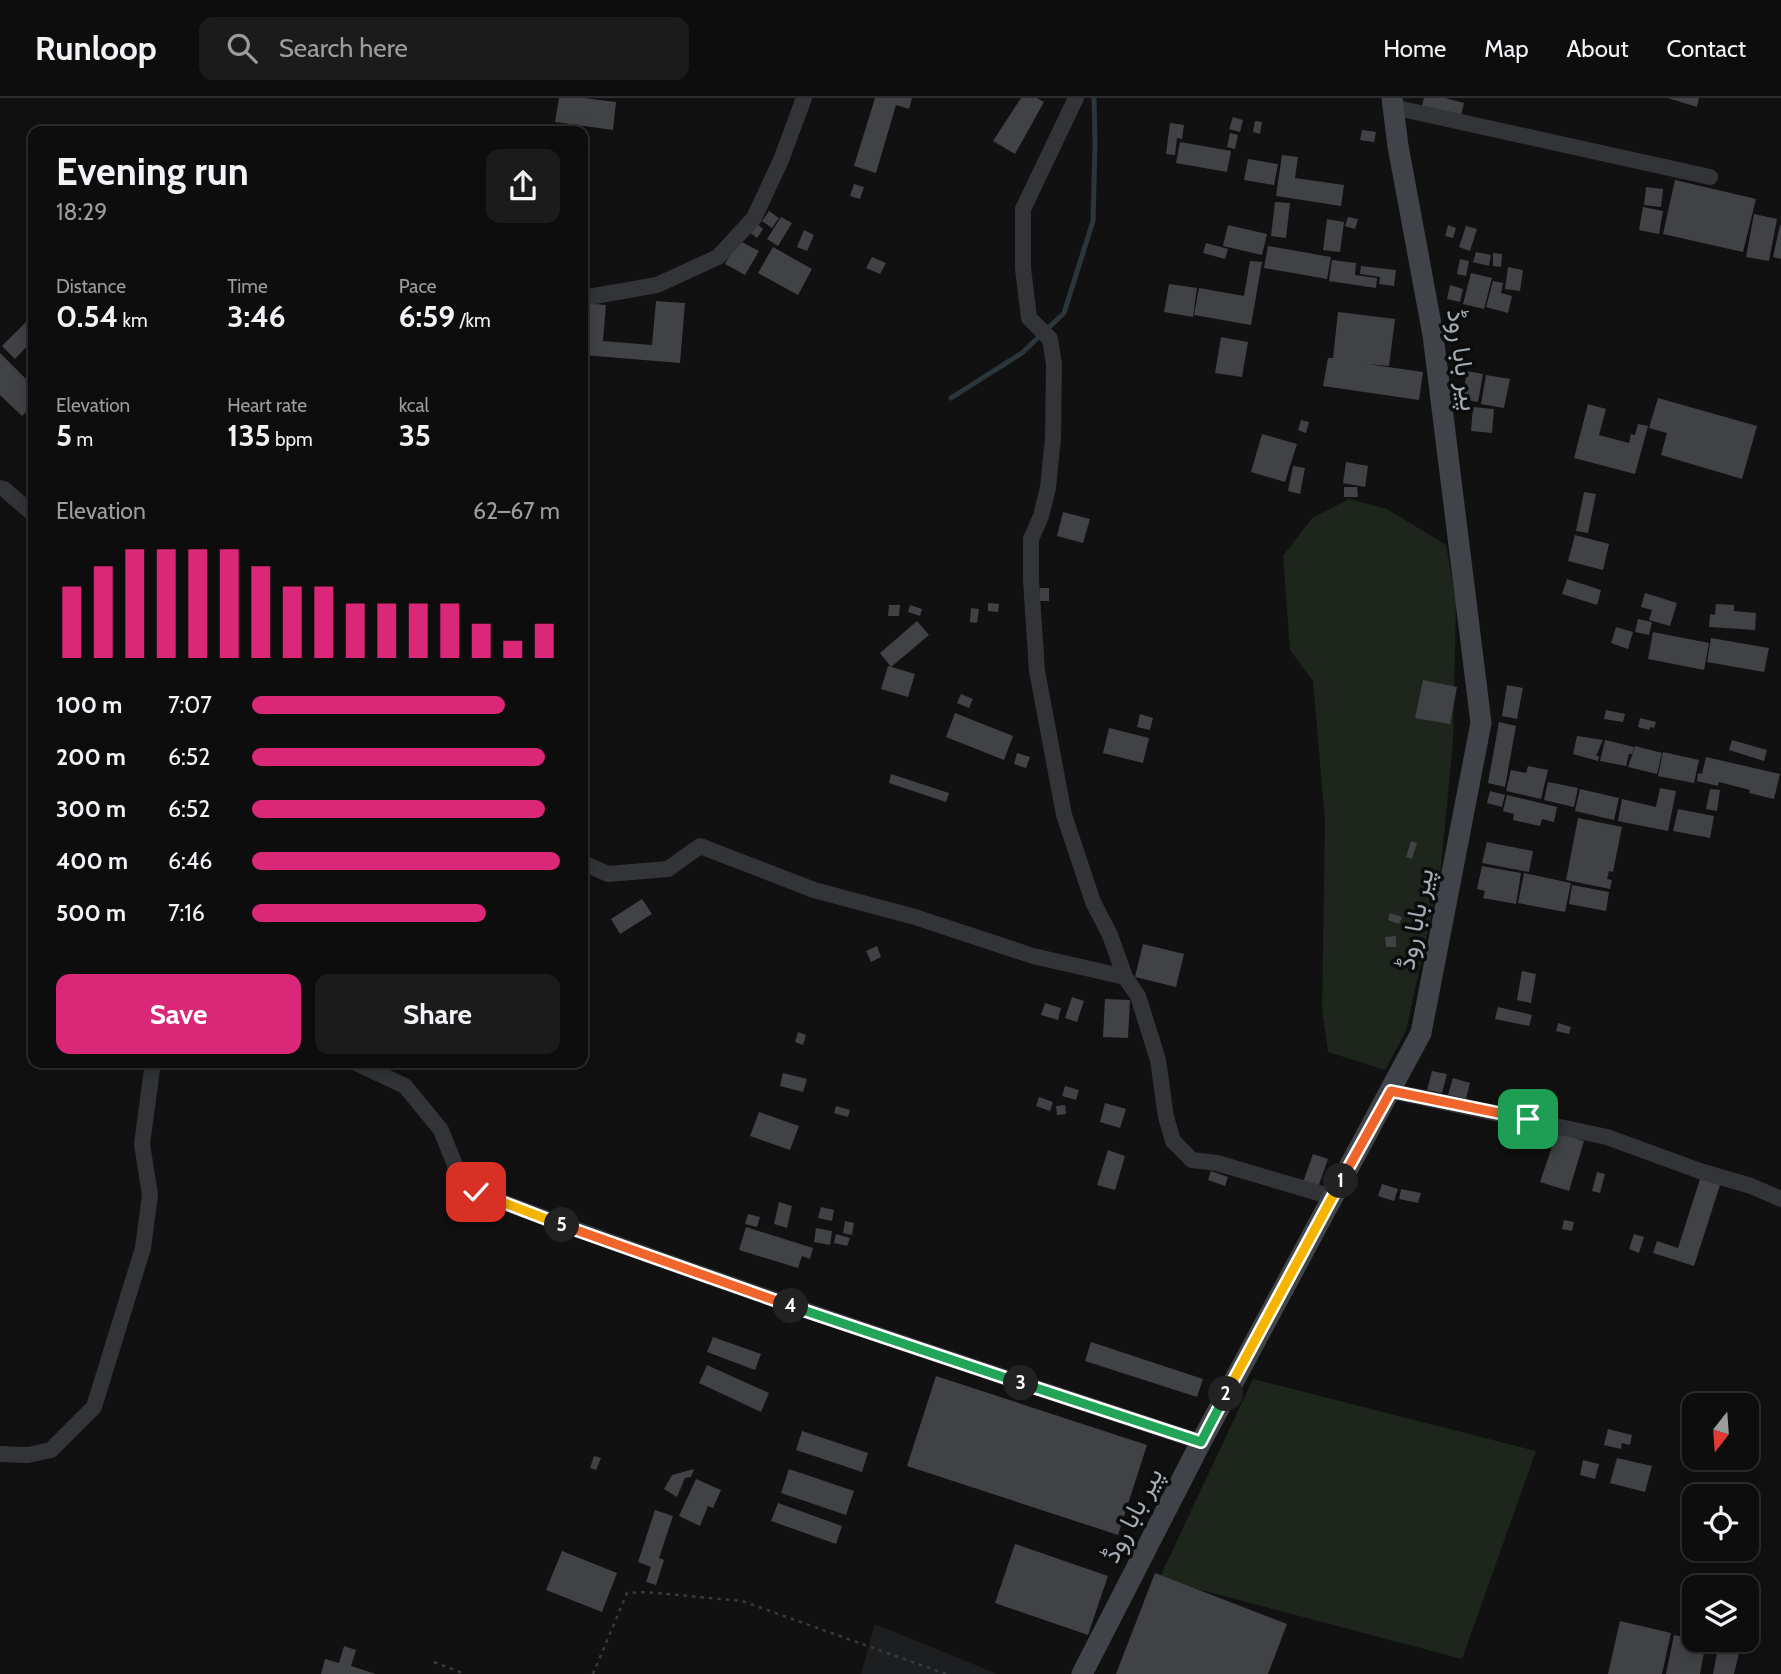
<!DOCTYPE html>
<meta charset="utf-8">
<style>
:root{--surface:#0d0d0e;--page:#1b1b1c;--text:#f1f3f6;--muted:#9a9c9e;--line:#2d2d2e;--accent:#db2777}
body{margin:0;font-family:Cabin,Vazirmatn,sans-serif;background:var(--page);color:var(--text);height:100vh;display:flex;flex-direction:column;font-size:26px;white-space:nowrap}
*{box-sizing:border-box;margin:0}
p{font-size:23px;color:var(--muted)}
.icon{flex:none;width:38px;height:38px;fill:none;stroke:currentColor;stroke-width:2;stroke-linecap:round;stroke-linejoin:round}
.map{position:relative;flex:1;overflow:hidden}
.sheet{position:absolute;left:28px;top:28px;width:560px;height:942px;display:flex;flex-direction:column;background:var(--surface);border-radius:14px;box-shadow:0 4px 18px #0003,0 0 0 2px var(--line)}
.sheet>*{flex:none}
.needle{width:46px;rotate:197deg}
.controls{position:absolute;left:1682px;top:1295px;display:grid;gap:14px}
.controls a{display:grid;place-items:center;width:77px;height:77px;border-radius:14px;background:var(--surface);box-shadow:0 4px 18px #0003,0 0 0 2px var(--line);font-size:35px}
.pin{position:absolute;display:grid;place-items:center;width:60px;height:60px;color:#fff;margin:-30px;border-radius:14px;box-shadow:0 4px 10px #0006}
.km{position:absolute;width:35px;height:35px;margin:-18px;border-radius:50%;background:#222;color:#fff;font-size:19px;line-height:35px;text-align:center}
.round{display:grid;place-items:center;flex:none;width:74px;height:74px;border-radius:14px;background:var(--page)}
.summary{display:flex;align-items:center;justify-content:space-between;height:119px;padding:0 28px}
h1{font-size:38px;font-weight:700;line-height:52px}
.metrics{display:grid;grid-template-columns:repeat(3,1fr);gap:10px;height:119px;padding:7px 28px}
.metrics div{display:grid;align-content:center}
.metrics b{font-size:30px;font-weight:700}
.metrics small{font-size:19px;font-weight:400}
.metrics p{font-size:19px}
.chart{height:196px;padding:14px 28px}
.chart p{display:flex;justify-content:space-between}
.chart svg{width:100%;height:126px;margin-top:7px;stroke:var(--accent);stroke-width:6}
.cta{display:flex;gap:14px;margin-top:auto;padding:14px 28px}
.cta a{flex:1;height:80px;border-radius:14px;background:var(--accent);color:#fff;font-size:28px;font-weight:700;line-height:80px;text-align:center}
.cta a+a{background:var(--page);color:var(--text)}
ul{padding:0 28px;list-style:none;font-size:23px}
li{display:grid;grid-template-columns:112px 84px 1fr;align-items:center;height:52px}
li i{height:18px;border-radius:9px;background:var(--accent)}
header{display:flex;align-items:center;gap:42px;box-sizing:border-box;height:98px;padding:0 35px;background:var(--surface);border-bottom:2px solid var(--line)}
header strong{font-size:33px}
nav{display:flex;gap:38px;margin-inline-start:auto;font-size:24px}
.search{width:490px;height:63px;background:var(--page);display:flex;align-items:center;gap:18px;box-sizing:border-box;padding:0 24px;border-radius:14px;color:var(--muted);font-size:26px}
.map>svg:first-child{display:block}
</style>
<header>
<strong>Runloop</strong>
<div class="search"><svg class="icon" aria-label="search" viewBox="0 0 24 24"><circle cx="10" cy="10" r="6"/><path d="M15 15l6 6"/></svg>Search here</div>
<nav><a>Home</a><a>Map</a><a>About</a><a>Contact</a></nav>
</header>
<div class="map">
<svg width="1781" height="1576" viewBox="0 0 1781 1576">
<rect width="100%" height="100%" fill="#111112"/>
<path fill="#1d1e1f" d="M 875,1526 L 997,1576 L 861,1576 Z"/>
<path fill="#1e251d" d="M 1349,401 L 1387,411 L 1446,447 L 1456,503 L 1453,645 L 1440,778 L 1406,933 L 1385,972 L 1328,954 L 1322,912 L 1325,723 L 1313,583 L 1290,552 L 1283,458 L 1312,420 Z
M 1253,1281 L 1536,1353 L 1462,1561 L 1159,1481 Z"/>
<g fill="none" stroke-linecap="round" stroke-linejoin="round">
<path stroke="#2b363a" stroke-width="5" d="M 951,300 L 1022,255 L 1064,215 L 1093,123 L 1095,45 L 1094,0"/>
</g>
<path fill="#404245" d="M 559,0 L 584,0 L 616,4 L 613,32 L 555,24 Z
M 875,0 L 912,0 L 909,11 L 896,7 L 876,75 L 854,68 Z
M 1021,0 L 1037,0 L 1044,4 L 1015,56 L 993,43 Z
M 1424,0 L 1445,0 L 1464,5 L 1460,21 L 1421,11 Z
M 1668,0 L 1699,0 L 1697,9 Z
M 1233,19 L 1243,22 L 1240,34 L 1229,31 Z
M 1255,23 L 1262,24 L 1260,36 L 1253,34 Z
M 1170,25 L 1184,27 L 1182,41 L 1177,40 L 1175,57 L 1166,56 Z
M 1362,32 L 1376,34 L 1374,44 L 1360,42 Z
M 1230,35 L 1238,37 L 1235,51 L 1227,49 Z
M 1180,44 L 1231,53 L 1227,74 L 1176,65 Z
M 1282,57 L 1298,59 L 1295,80 L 1344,87 L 1341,108 L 1276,98 Z
M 1248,61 L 1278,66 L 1274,87 L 1244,82 Z
M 1675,82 L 1756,101 L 1743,154 L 1663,136 Z
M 854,86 L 864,89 L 860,101 L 850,98 Z
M 1646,89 L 1663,91 L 1661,109 L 1644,107 Z
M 1275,104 L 1290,105 L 1286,140 L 1271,138 Z
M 1643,109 L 1663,113 L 1659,136 L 1639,132 Z
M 769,113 L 779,120 L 772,130 L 762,123 Z
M 1754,116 L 1777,121 L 1769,163 L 1746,159 Z
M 781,119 L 792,125 L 778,148 L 767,141 Z
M 1348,119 L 1358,121 L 1355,131 L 1345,128 Z
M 1327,121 L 1344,124 L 1340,154 L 1323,152 Z
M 755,124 L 763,131 L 757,140 L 748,133 Z
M 1228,127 L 1267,136 L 1262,157 L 1223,148 Z
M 1448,127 L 1456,130 L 1453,140 L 1445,138 Z
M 1780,127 L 1781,127 L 1781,161 L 1773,159 Z
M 1466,128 L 1477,131 L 1470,153 L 1459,149 Z
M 804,132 L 814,137 L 807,153 L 797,149 Z
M 738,142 L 759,153 L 745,177 L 725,166 Z
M 1206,145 L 1228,151 L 1225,161 L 1203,155 Z
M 1268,148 L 1331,159 L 1327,181 L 1264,170 Z
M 773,149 L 812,171 L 798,197 L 758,175 Z
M 1476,154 L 1491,157 L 1489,168 L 1473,164 Z
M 1493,155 L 1502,156 L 1501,169 L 1493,168 Z
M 872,159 L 886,165 L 880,176 L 866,170 Z
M 1460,161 L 1469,163 L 1466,178 L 1457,176 Z
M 1332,162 L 1356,165 L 1355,177 L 1377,180 L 1376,190 L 1329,183 Z
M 1250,163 L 1262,164 L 1251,227 L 1194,217 L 1199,190 L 1244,198 Z
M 1361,168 L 1396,172 L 1394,188 L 1379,186 L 1380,179 L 1360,176 Z
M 1508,169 L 1523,172 L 1520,193 L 1505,191 Z
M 1471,175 L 1492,180 L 1484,211 L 1463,206 Z
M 1493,183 L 1503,185 L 1501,195 L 1512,198 L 1508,215 L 1486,209 Z
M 1169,186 L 1197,190 L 1193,219 L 1164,214 Z
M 1450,187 L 1463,191 L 1460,204 L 1447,201 Z
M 656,203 L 685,205 L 680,265 L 583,257 L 584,205 L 606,207 L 603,243 L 652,247 Z
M 1338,214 L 1395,221 L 1389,268 L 1367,266 L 1423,274 L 1419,302 L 1323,288 L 1328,260 L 1333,260 Z
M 28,222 L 33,227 L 33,242 L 15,261 L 2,248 Z
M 1221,239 L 1248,244 L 1242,279 L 1215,275 Z
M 0,255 L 33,288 L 33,307 L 22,318 L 0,297 Z
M 1467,273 L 1483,276 L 1478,304 L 1462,301 Z
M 1486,277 L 1510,281 L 1504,310 L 1481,306 Z
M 1658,300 L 1757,328 L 1742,381 L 1661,357 L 1667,335 L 1649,330 Z
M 1588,306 L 1606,311 L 1599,337 L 1629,345 L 1631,336 L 1635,337 L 1638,326 L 1648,328 L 1635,376 L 1574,360 Z
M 1473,309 L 1494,311 L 1492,335 L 1471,333 Z
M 1301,322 L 1309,324 L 1306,335 L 1298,332 Z
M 1262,336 L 1297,346 L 1285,384 L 1251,374 Z
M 1346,364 L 1368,368 L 1365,389 L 1343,385 Z
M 1293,368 L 1305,370 L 1300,396 L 1288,393 Z
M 1344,389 L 1357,389 L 1358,399 L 1344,399 Z
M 1584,394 L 1596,396 L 1588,435 L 1576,433 Z
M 1063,414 L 1090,421 L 1083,445 L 1057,438 Z
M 1575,437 L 1609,446 L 1603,472 L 1568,463 Z
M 1567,481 L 1601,492 L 1597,507 L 1562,496 Z
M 1040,490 L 1049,490 L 1049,503 L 1040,503 Z
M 1645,495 L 1677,505 L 1670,528 L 1649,522 L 1652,512 L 1641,509 Z
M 988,505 L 999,506 L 998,514 L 988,513 Z
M 1716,506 L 1734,507 L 1734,513 L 1756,515 L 1755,532 L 1709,529 L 1710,516 L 1715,517 Z
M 889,507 L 900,507 L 899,518 L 888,518 Z
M 910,507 L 922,511 L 920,518 L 908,514 Z
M 971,510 L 979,511 L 977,525 L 970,524 Z
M 1638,521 L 1652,524 L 1649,537 L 1635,534 Z
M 917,523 L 929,537 L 891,569 L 880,555 Z
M 1616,529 L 1633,534 L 1628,551 L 1611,545 Z
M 1653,534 L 1709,545 L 1704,572 L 1648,561 Z
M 1711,540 L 1769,550 L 1764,574 L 1707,564 Z
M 888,568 L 915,576 L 908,599 L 881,591 Z
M 1423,582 L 1457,589 L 1450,626 L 1415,620 Z
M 1507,587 L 1523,590 L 1517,621 L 1502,618 Z
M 961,596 L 973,601 L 969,610 L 957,605 Z
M 1606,612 L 1625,616 L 1623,624 L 1604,621 Z
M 955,615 L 1013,638 L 1004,662 L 946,639 Z
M 1140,616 L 1153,620 L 1150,632 L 1137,629 Z
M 1640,620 L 1656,624 L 1654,630 L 1650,629 L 1649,632 L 1638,629 Z
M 1499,624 L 1516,628 L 1505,689 L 1488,685 Z
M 1109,630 L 1149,640 L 1143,665 L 1103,655 Z
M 1577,638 L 1603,642 L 1596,658 L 1599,658 L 1598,663 L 1573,656 Z
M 1605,642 L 1634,649 L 1632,656 L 1629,656 L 1626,668 L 1600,663 Z
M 1732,642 L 1767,652 L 1764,663 L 1729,652 Z
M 1635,648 L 1662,655 L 1657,676 L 1628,669 Z
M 1663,654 L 1699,662 L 1694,685 L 1658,678 Z
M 1017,655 L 1030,659 L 1026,670 L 1014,666 Z
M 1706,659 L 1780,676 L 1774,701 L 1749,695 L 1750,692 L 1719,684 L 1718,688 L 1697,683 L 1698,675 L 1702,676 Z
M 1528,668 L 1548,672 L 1541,701 L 1506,693 L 1511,672 L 1526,675 Z
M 891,676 L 949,695 L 946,704 L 889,685 Z
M 1548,684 L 1578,690 L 1574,709 L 1544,702 Z
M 1660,690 L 1676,693 L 1668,733 L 1618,723 L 1622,701 L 1656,709 Z
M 1580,691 L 1619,700 L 1614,722 L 1575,713 Z
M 1710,691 L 1720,692 L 1717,713 L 1706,711 Z
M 1490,693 L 1505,697 L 1502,709 L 1487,705 Z
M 1507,697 L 1557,709 L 1554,724 L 1542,721 L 1540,728 L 1513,722 L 1514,716 L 1503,713 Z
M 1678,711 L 1714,718 L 1710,740 L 1673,733 Z
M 1578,720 L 1622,729 L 1613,774 L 1609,773 L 1607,781 L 1612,782 L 1610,791 L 1566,782 Z
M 1411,743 L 1417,745 L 1412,761 L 1406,759 Z
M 1487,744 L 1533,753 L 1529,774 L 1482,765 Z
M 1482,768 L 1521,775 L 1516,806 L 1483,800 L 1485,793 L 1477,791 Z
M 1524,775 L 1571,785 L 1565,814 L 1518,805 Z
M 1572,787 L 1609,794 L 1606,813 L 1569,806 Z
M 642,801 L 652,816 L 620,836 L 611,821 Z
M 1390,815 L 1402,819 L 1399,826 L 1388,822 Z
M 1396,838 L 1396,849 L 1386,849 L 1385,839 Z
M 1143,846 L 1184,856 L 1176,889 L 1135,879 Z
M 877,848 L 881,859 L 871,864 L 866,853 Z
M 1522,873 L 1536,876 L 1531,905 L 1517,902 Z
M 1072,899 L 1084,903 L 1077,924 L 1065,920 Z
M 1105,901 L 1130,902 L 1128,940 L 1103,939 Z
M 1045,905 L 1061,910 L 1058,922 L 1041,917 Z
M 1498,909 L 1532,917 L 1529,928 L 1495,921 Z
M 1558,925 L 1571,929 L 1569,936 L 1556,933 Z
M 798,934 L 806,937 L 803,947 L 795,944 Z
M 1432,973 L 1447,976 L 1442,995 L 1427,992 Z
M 783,975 L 807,981 L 803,994 L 780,988 Z
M 1453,980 L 1470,985 L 1466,1001 L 1448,997 Z
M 1065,988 L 1079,992 L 1076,1002 L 1062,998 Z
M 1039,999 L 1053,1004 L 1050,1013 L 1036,1008 Z
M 1105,1005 L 1126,1011 L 1120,1030 L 1100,1024 Z
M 1065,1007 L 1066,1016 L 1057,1017 L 1056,1008 Z
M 836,1008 L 850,1012 L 848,1019 L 834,1015 Z
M 759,1014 L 799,1028 L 790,1052 L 750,1038 Z
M 1557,1034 L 1584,1043 L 1569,1093 L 1540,1084 Z
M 1108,1052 L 1125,1058 L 1115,1092 L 1097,1087 Z
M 1313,1056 L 1328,1061 L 1317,1092 L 1302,1087 Z
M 1211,1073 L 1228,1079 L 1225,1088 L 1208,1082 Z
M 1597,1074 L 1605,1076 L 1600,1095 L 1592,1093 Z
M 1701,1078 L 1721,1084 L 1694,1168 L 1653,1155 L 1657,1143 L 1678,1150 Z
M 1382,1086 L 1398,1091 L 1394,1103 L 1378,1098 Z
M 1401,1091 L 1421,1095 L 1418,1105 L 1399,1101 Z
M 779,1104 L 792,1108 L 787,1130 L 774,1126 Z
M 821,1109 L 834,1112 L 832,1123 L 818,1120 Z
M 748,1116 L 760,1119 L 757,1129 L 745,1126 Z
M 1564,1122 L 1574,1124 L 1572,1133 L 1562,1131 Z
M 845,1123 L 854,1125 L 852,1137 L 843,1135 Z
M 746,1129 L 813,1150 L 810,1161 L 802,1158 L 798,1170 L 739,1152 Z
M 816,1130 L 832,1133 L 830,1147 L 814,1144 Z
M 836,1136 L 850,1140 L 847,1148 L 834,1145 Z
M 1634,1136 L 1644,1139 L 1639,1155 L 1629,1151 Z
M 713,1239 L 761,1256 L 755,1272 L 707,1254 Z
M 1091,1244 L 1203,1281 L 1197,1299 L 1085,1263 Z
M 707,1267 L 769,1295 L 761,1314 L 699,1285 Z
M 936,1278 L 1147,1347 L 1118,1437 L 907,1368 Z
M 1608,1331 L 1632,1337 L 1630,1347 L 1622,1345 L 1621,1351 L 1604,1347 Z
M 802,1333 L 868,1355 L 862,1374 L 796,1352 Z
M 594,1358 L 601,1360 L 596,1372 L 590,1370 Z
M 1617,1360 L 1652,1368 L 1645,1394 L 1610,1385 Z
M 1583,1362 L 1599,1366 L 1595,1381 L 1580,1377 Z
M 694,1371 L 691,1379 L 685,1380 L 677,1399 L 664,1391 L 672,1377 Z
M 789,1371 L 854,1393 L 846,1417 L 781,1395 Z
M 696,1381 L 721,1392 L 713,1410 L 708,1408 L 700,1428 L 679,1418 Z
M 778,1405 L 842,1428 L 836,1446 L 771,1423 Z
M 655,1412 L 673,1418 L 659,1460 L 664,1462 L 656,1487 L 646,1484 L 651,1469 L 638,1464 Z
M 1015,1446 L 1108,1478 L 1088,1537 L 995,1505 Z
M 562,1453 L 617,1475 L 602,1514 L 546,1492 Z
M 1155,1475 L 1287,1526 L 1268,1576 L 1116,1576 Z
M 1620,1523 L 1671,1535 L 1662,1576 L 1608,1576 Z
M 1674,1537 L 1706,1544 L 1700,1576 L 1666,1576 Z
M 344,1548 L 356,1552 L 351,1568 L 376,1576 L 321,1576 L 325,1561 L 339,1565 Z
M 1718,1550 L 1739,1555 L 1734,1576 L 1713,1576 Z"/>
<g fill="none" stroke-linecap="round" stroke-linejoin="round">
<path stroke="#383b3e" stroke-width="2.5" stroke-dasharray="3.5 5" stroke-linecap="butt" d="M 434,1564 L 465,1576
M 593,1576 L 627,1495 L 646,1494 L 742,1503 L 946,1576"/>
<path stroke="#323437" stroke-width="16" d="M 1076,0 L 1023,111 L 1023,170 L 1029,220 L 1050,241 L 1054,266 L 1053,340 L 1048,390 L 1041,418 L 1031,441 L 1031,482 L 1037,573 L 1064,717 L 1093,804 L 1110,837 L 1125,879 L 1138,898 L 1158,962 L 1166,1019 L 1173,1043 L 1192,1062 L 1217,1065 L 1332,1099
M 1393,9 L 1710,79
M 583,200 L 657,187 L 718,159 L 754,120 L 781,62 L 804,0
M 0,390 L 4,391 L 33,416
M 583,765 L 608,776 L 668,771 L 700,748 L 814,792 L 915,819 L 1033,858 L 1125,879
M 354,964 L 405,988 L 441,1032 L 462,1085 L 476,1094 C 715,1184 958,1264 1201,1344
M 1391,993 L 1607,1039 L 1700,1073 L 1751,1088 L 1781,1101
M 0,1356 L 28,1357 L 51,1352 L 94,1309 L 143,1150 L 150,1097 L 142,1046 L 153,964"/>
<path stroke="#404347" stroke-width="21" d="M 1082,1576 L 1201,1344 L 1421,935 L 1481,625 L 1433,237 L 1398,48 L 1392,0"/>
</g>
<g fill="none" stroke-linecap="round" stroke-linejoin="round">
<defs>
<path id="split-1" d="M 1341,1083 L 1391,993 L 1528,1021"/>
<path id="split-2" d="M 1226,1296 L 1341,1083"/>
<path id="split-3" d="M 1021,1285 L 1201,1344 L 1226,1296"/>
<path id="split-4" d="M 791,1208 L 1021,1285"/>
<path id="split-5" d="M 562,1127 L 791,1208"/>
<path id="split-6" d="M 476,1094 L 562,1127"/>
</defs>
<use href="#split-1" stroke="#fff" stroke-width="14"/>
<use href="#split-2" stroke="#fff" stroke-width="14"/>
<use href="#split-3" stroke="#fff" stroke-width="14"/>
<use href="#split-4" stroke="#fff" stroke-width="14"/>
<use href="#split-5" stroke="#fff" stroke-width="14"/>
<use href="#split-6" stroke="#fff" stroke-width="14"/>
<use href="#split-1" stroke="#f0652b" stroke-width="9"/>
<use href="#split-2" stroke="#f5b400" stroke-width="9"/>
<use href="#split-3" stroke="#22a559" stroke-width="9"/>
<use href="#split-4" stroke="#22a559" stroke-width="9"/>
<use href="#split-5" stroke="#f0652b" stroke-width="9"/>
<use href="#split-6" stroke="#f5b400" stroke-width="9"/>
</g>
<g text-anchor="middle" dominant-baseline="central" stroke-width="7" stroke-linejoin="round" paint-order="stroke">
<g font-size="26" fill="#a3abb3" stroke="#0c0c0d">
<text transform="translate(1463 262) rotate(82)">پیر بابا روڈ</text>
<text transform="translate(1415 821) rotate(-79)">پیر بابا روڈ</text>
<text transform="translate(1132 1417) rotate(-63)">پیر بابا روڈ</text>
</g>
</g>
</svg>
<div class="controls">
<a><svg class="needle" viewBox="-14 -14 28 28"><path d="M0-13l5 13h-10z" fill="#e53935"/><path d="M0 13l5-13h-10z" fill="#9a9c9e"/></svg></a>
<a><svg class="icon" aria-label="locate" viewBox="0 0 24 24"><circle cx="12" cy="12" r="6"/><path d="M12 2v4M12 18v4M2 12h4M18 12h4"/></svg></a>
<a><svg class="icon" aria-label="layers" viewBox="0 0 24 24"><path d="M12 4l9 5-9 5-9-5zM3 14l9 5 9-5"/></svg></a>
</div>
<div class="pin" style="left:1528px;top:1021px;background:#1e9e55"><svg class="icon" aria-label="arrive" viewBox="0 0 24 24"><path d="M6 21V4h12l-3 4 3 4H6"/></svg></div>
<div class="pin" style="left:476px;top:1094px;background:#d93025"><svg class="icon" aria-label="check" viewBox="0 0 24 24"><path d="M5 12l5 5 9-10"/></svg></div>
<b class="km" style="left:1341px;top:1083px">1</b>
<b class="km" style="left:1226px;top:1296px">2</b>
<b class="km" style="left:1021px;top:1285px">3</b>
<b class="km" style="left:791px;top:1208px">4</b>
<b class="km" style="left:562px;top:1127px">5</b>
<section class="sheet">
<div class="summary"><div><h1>Evening run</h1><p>18:29</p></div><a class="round"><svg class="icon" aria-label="share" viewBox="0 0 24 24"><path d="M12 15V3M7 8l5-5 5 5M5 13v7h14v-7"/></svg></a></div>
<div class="metrics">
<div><p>Distance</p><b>0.54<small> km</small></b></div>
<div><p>Time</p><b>3:46</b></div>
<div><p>Pace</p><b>6:59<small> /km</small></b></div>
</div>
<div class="metrics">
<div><p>Elevation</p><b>5<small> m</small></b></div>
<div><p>Heart rate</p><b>135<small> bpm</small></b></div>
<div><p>kcal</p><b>35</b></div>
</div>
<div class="chart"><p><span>Elevation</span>62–67 m</p>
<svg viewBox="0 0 160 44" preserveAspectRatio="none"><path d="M5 44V19M15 44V12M25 44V6M35 44V6M45 44V6M55 44V6M65 44V12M75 44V19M85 44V19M95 44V25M105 44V25M115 44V25M125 44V25M135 44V32M145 44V38M155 44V32"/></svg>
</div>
<ul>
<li><b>100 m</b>7:07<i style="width:82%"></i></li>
<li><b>200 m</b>6:52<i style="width:95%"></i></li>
<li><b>300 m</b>6:52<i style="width:95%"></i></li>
<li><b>400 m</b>6:46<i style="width:100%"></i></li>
<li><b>500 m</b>7:16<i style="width:76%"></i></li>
</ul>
<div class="cta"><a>Save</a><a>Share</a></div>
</section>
</div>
